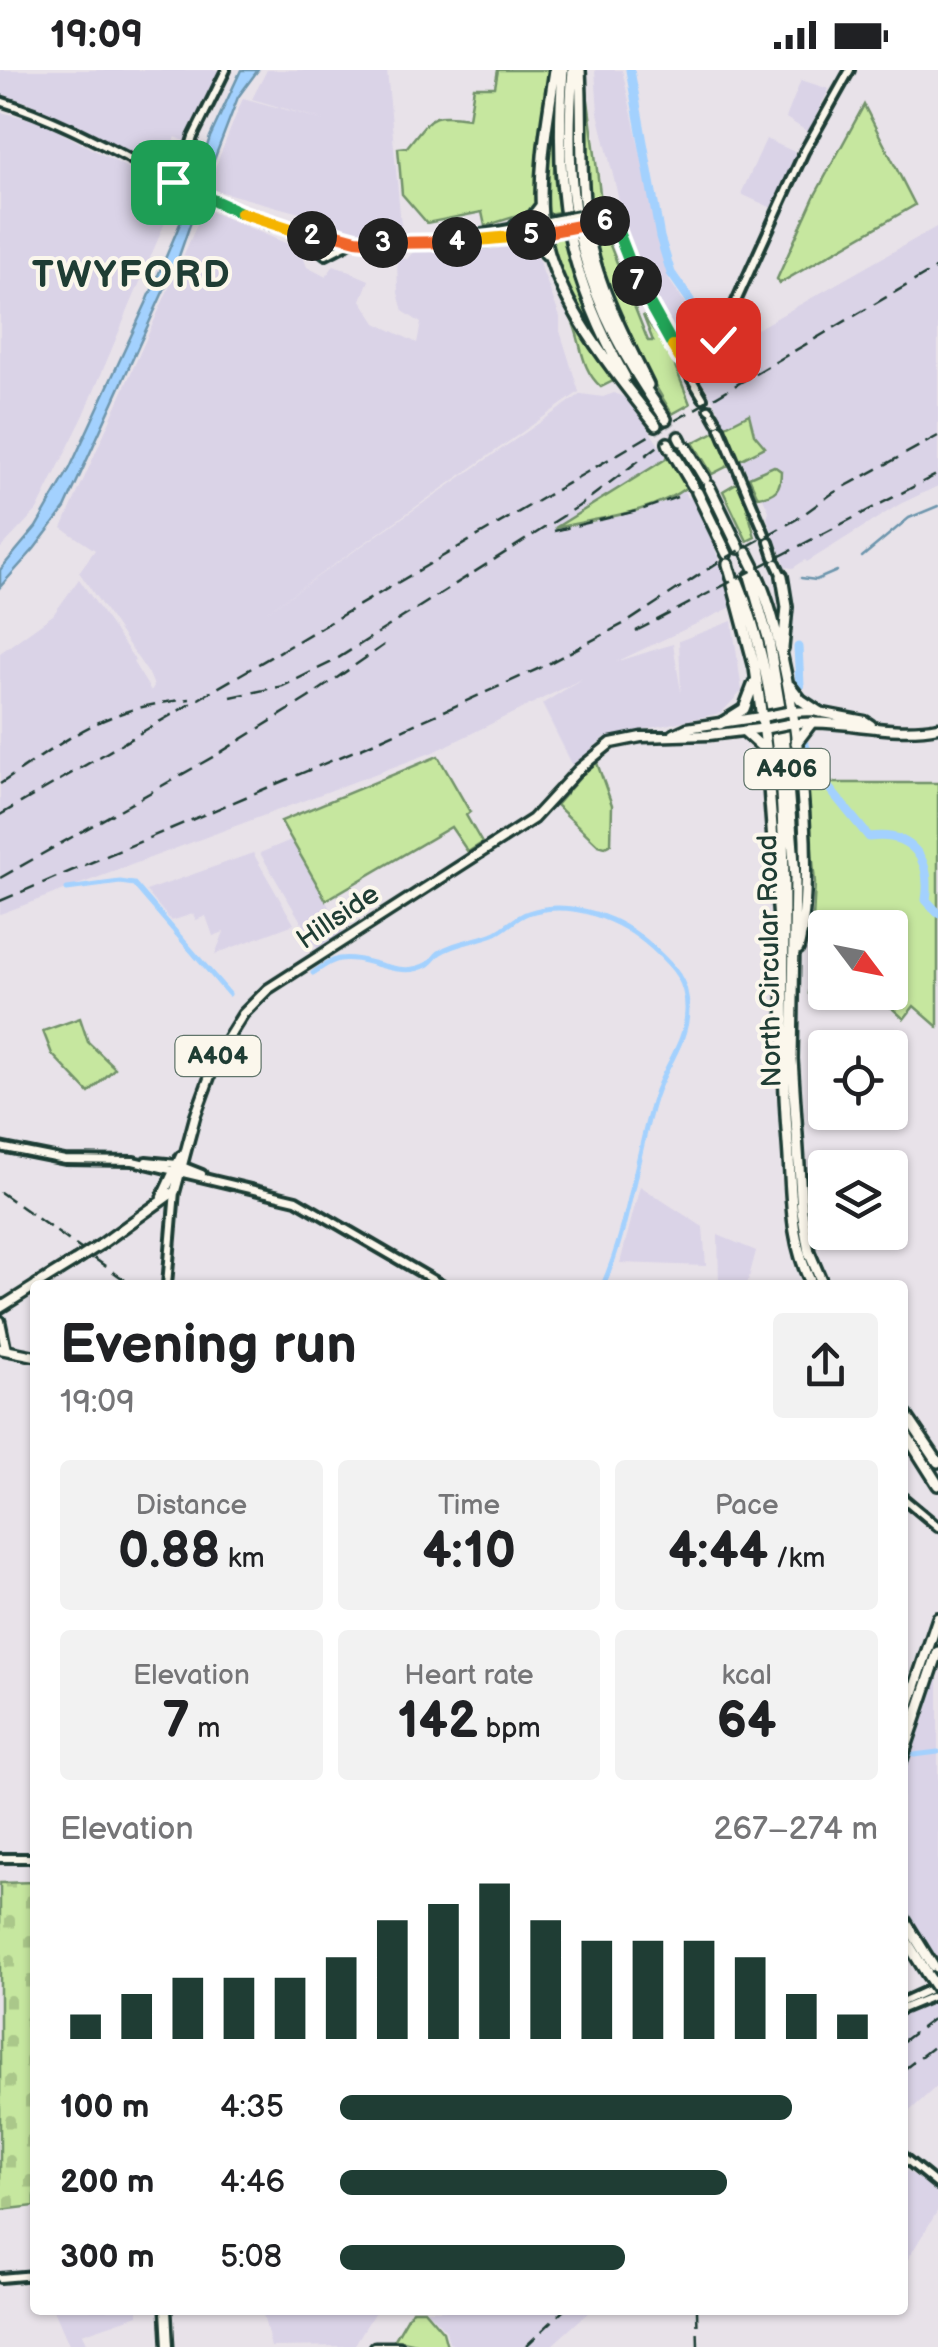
<!DOCTYPE html>
<meta charset="utf-8">
<style>
:root{--surface:#fff;--page:#f2f2f2;--text:#202124;--muted:#757577;--accent:#1f3d34}
body{margin:0;font-family:"Balsamiq Sans",sans-serif;background:var(--page);color:var(--text);height:100vh;display:flex;flex-direction:column;font-size:38px;white-space:nowrap}
*{box-sizing:border-box;margin:0}
p{font-size:32px;color:var(--muted)}
.icon{flex:none;width:55px;height:55px;fill:none;stroke:currentColor;stroke-width:2;stroke-linecap:round;stroke-linejoin:round}
.map{position:relative;flex:1;overflow:hidden}
.panel{position:absolute;left:30px;top:1210px;width:878px;height:1035px;display:flex;flex-direction:column;background:var(--surface);border-radius:10px;box-shadow:0 2px 8px #0004}
.panel>*{flex:none}
.needle{width:65px;rotate:122deg}
.tools{position:absolute;left:808px;top:840px;display:grid;gap:20px}
.tools a{display:grid;place-items:center;width:100px;height:100px;border-radius:10px;background:var(--surface);box-shadow:0 2px 8px #0004;font-size:50px}
.pin{position:absolute;display:grid;place-items:center;width:85px;height:85px;color:#fff;margin:-42px;border-radius:20px;box-shadow:0 5px 15px #0006}
.km{position:absolute;width:50px;height:50px;margin:-25px;border-radius:50%;background:#222;color:#fff;font-size:28px;line-height:50px;text-align:center}
.round{display:grid;place-items:center;flex:none;width:105px;height:105px;border-radius:10px;background:var(--page)}
.headline{display:flex;align-items:center;justify-content:space-between;height:170px;padding:0 30px}
h1{font-size:55px;font-weight:700;line-height:75px}
.figures{display:grid;grid-template-columns:repeat(3,1fr);gap:15px;height:170px;padding:10px 30px}
.figures div{display:grid;align-content:center;border-radius:10px;background:var(--page);text-align:center}
.figures b{font-size:50px;font-weight:700}
.figures small{font-size:28px;font-weight:400}
.figures p{font-size:28px}
.chart{height:280px;padding:20px 30px}
.chart p{display:flex;justify-content:space-between}
.chart svg{width:100%;height:180px;margin-top:10px;stroke:var(--accent);stroke-width:6}
ul{padding:0 30px;list-style:none;font-size:32px}
li{display:grid;grid-template-columns:160px 120px 1fr;align-items:center;height:75px}
li i{height:25px;border-radius:12px;background:var(--accent)}
.status{display:flex;justify-content:space-between;align-items:center;height:70px;padding:0 50px;background:var(--surface);direction:ltr}
.status svg{height:28px;fill:currentColor}
.map>svg:first-child{display:block}
</style>
<div class="status"><b>19:09</b><svg viewBox="0 0 49 12"><path d="M0 12V9h3v3zM5 12V6h3v6zM10 12V3h3v9zM15 12V0h3v12zM26 1h20v11H26zM47 4h2v5h-2z"/></svg></div>
<div class="map">
<svg width="938" height="2277" viewBox="0 0 938 2277">
<defs>
<pattern id="cemetery-stones" width="16" height="16" patternUnits="userSpaceOnUse" patternTransform="scale(2.5)"><rect width="16" height="16" fill="#c6e79f"/><path d="M2 7V4a2 2 0 0 1 4 0v3zM10 15v-3a2 2 0 0 1 4 0v3z" fill="#aac78a"/></pattern>
</defs>
<rect width="100%" height="100%" fill="#e8e2e9"/>
<filter id="ink" filterUnits="userSpaceOnUse"><feTurbulence type="fractalNoise" baseFrequency=".01" numOctaves="2"/><feDisplacementMap in="SourceGraphic" scale="20" xChannelSelector="R" yChannelSelector="G"/><feConvolveMatrix kernelMatrix="1 2 1 2 8 2 1 2 1" color-interpolation-filters="sRGB"/></filter>
<g filter="url(#ink)">
<path fill="#dad3e7" d="M 0,0 L 221,0 L 186,72 L 176,67 L 162,100 L 27,32 L 0,24 Z
M 267,0 L 387,0 L 402,166 L 371,165 L 338,159 L 338,150 L 320,143 L 309,141 L 307,145 L 207,118 L 243,28 L 324,50 L 252,29 Z
M 595,0 L 622,0 L 669,210 L 690,240 L 698,277 L 679,278 L 634,179 L 624,151 L 598,43 Z
M 801,10 L 829,19 L 808,62 L 786,48 Z
M 0,42 L 39,51 L 177,124 L 84,345 L 37,440 L 0,479 Z
M 766,69 L 797,83 L 772,138 L 741,124 Z
M 204,139 L 300,179 L 307,197 L 326,207 L 334,195 L 369,210 L 361,230 L 376,253 L 417,273 L 421,253 L 403,241 L 398,223 L 397,188 L 407,189 L 413,182 L 523,176 L 535,181 L 560,247 L 560,261 L 579,322 L 265,543 L 581,324 L 603,327 L 614,323 L 630,330 L 667,388 L 558,457 L 653,434 L 687,417 L 684,421 L 687,427 L 693,428 L 712,469 L 734,536 L 616,592 L 673,574 L 681,622 L 679,571 L 732,551 L 742,621 L 721,643 L 604,668 L 573,696 L 542,634 L 582,609 L 436,681 L 0,844 L 0,583 L 53,545 L 79,509 L 135,590 L 133,592 L 151,621 L 154,616 L 150,606 L 79,502 L 95,480 L 62,458 Z
M 938,156 L 938,416 L 900,434 L 807,492 L 805,490 L 793,498 L 786,497 L 767,448 L 769,441 L 763,428 L 758,426 L 719,341 L 702,311 L 708,287 Z
M 291,770 L 344,863 L 318,880 L 260,783 Z
M 253,783 L 294,854 L 215,884 L 224,862 L 213,866 L 206,846 L 196,850 L 193,844 L 171,851 L 146,821 Z
M 640,1116 L 703,1157 L 706,1196 L 620,1193 Z
M 718,1165 L 756,1181 L 747,1215 L 719,1215 Z
M 938,1604 L 938,1889 L 917,1860 L 903,1830 L 903,1711 Z
M 938,1926 L 938,2015 L 903,2047 L 903,1941 Z
M 903,2098 L 938,2122 L 938,2140 L 903,2197 Z
M 54,2240 L 138,2240 L 138,2245 L 82,2264 L 88,2277 L 70,2277 Z
M 262,2240 L 376,2240 L 354,2276 L 271,2277 Z
M 426,2240 L 591,2240 L 550,2277 L 458,2277 L 449,2273 L 446,2261 Z"/>
<path fill="#c6e79f" stroke="#72926a" stroke-width="2.5" d="M 498,0 L 555,0 L 541,123 L 530,142 L 485,156 L 482,142 L 427,153 L 402,124 L 398,78 L 407,77 C 432,47 428,42 469,48 L 474,17 L 495,17 Z
M 585,7 L 601,131 L 596,137 L 589,134 L 582,70 Z
M 864,35 L 915,135 L 780,213 L 777,209 L 814,127 Z
M 552,58 L 555,58 L 554,105 L 559,142 L 547,144 L 546,104 Z
M 606,155 L 610,156 L 604,160 L 648,271 L 653,271 L 643,245 L 670,283 L 690,334 L 672,344 C 638,288 607,228 593,163 L 596,156 Z
M 563,164 L 593,263 C 578,235 550,199 551,166 Z
M 561,224 L 615,310 L 601,317 C 579,297 583,273 571,248 C 568,241 563,233 559,226 Z
M 749,344 L 754,364 L 765,377 L 712,404 L 693,373 Z
M 669,387 L 687,417 C 651,444 597,448 555,458 Z
M 774,396 L 781,401 C 781,419 776,425 758,427 L 749,407 Z
M 740,411 L 755,467 L 747,471 L 723,421 Z
M 438,686 L 470,742 L 466,745 L 482,773 L 468,782 L 451,757 L 326,830 L 281,751 Z
M 597,693 L 612,735 L 611,774 L 605,777 L 598,775 L 556,735 L 592,694 Z
M 806,713 L 938,713 L 938,957 L 914,936 L 904,949 L 875,923 L 890,922 L 890,858 L 825,858 L 825,915 L 809,923 L 815,813 Z
M 80,948 L 88,972 L 115,998 L 89,1023 L 52,984 L 43,961 Z
M 412,2240 L 424,2240 L 443,2262 L 447,2277 L 429,2277 L 395,2269 Z"/>
<path fill="url(#cemetery-stones)" stroke="#72926a" stroke-width="2.5" d="M 35,1812 L 35,2136 L 0,2140 L 0,1813 Z"/>
<path fill="#a3d1fe" stroke="#6e96ad" stroke-width="2.5" d="M 241,0 L 258,0 L 238,27 L 209,103 L 193,132 L 194,143 L 178,189 L 65,438 L 34,479 L 0,517 L 0,500 L 36,457 L 70,398 L 148,229 L 190,130 L 210,67 Z"/>
<g fill="none" stroke-linecap="round" stroke-linejoin="round">
<path stroke="#6e96ad" stroke-width="2.5" d="M 862,487 L 909,448 L 938,436
M 801,508 L 816,510 L 837,501"/>
<path stroke="#a3d1fe" stroke-width="5" d="M 67,819 L 120,812 L 134,814 L 229,924
M 313,903 C 321,898 329,891 339,889 C 368,884 399,911 428,894 C 433,891 435,886 439,883 C 455,872 478,871 496,863 C 507,858 516,847 528,843 C 571,828 622,849 653,878 C 674,897 688,911 687,941 C 687,971 664,998 655,1026 C 635,1088 630,1155 603,1215
M 914,1685 L 938,1682"/>
<path stroke="#a3d1fe" stroke-width="9" d="M 630,0 L 660,167 L 671,203 L 690,230 L 702,276
M 798,577 L 800,615
M 805,675 L 815,701 L 869,767 C 912,761 932,789 926,830 L 938,843"/>
<path stroke="#c0c1c5" stroke-width="9" stroke-dasharray="9 4.5" stroke-linecap="butt" d="M 666,349 L 679,367
M 656,355 L 668,373"/>
<defs>
<path id="secondary" d="M 0,31 C 111,65 202,144 317,167
M 178,115 L 193,67 L 226,0
M 585,144 L 610,140 L 633,203 L 680,288 L 686,291 L 691,308 L 703,328
M 585,154 L 613,149
M 298,164 L 326,185 L 353,171
M 317,167 L 327,162 C 399,186 473,165 546,152
M 458,172 L 483,172 L 544,163
M 686,291 L 695,289 L 718,271 L 804,82 L 850,0
M 709,339 L 710,340
M 713,345 L 717,352
M 720,358 L 765,464
M 769,472 L 774,487
M 776,493 L 782,506
M 0,1077 L 65,1090 L 134,1091
M 133,1091 L 296,1130 L 442,1215
M 146,1091 L 177,1094 L 202,1104
M 167,1215 L 175,1121
M 902,1427 L 938,1457
M 0,1788 L 35,1788
M 902,1932 L 937,1916
M 902,1939 L 938,1924
M 902,2086 L 938,2115
M 0,2208 L 35,2205"/>
<path id="primary" d="M 788,642 L 813,641 L 865,651 L 871,655
M 788,654 C 839,647 888,667 938,657
M 674,664 L 687,658 L 767,646
M 162,1127 L 181,1086
M 100,1175 L 175,1121 L 195,1047 L 218,984 L 243,944 L 268,919 L 533,749 L 579,699 L 611,673 L 641,667 L 709,665 L 767,658
M 36,1215 L 75,1191
M 0,1238 L 35,1216
M 0,1251 L 6,1280
M 0,1279 L 35,1286
M 166,2240 L 168,2277
M 375,2277 L 399,2277"/>
<path id="highway" d="M 555,0 C 548,48 538,98 542,147 C 547,221 612,299 656,355
M 563,0 C 554,120 565,200 625,307
M 573,0 C 561,144 583,231 666,349
M 580,0 C 583,55 579,108 588,163 C 597,215 625,268 648,315
M 515,156 L 533,146 L 540,137
M 523,167 L 539,174 L 546,184
M 679,367 L 681,371
M 668,373 L 670,378
M 686,377 L 705,409
M 674,384 L 693,416
M 709,416 L 739,478
M 697,422 L 727,484
M 747,483 L 754,497
M 728,494 L 732,508
M 756,503 C 793,580 819,796 798,879
M 750,506 L 769,571 L 784,662 L 795,807 L 792,989 L 802,1141 L 809,1182 L 823,1215
M 782,506 L 787,537 L 783,578
M 738,512 C 809,689 772,888 788,1073 C 792,1122 789,1171 812,1215
M 733,515 L 755,598 L 766,677 L 781,878
M 790,616 L 801,630 L 819,642
M 720,654 L 744,639 L 754,613
M 744,661 L 764,679
M 796,673 L 812,652
M 902,1339 L 938,1392
M 902,1358 L 938,1415
M 902,1655 L 938,1548
M 902,1689 L 938,1582
M 902,1846 L 938,1904
M 902,1864 L 927,1904"/>
</defs>
<use href="#secondary" stroke="#1f3d34" stroke-width="14"/>
<use href="#primary" stroke="#1f3d34" stroke-width="15"/>
<use href="#highway" stroke="#1f3d34" stroke-width="16"/>
<use href="#secondary" stroke="#fbf7ec" stroke-width="6"/>
<use href="#primary" stroke="#fbf7ec" stroke-width="8"/>
<use href="#highway" stroke="#fbf7ec" stroke-width="9"/>
<path stroke="#1f3d34" stroke-width="2.5" stroke-dasharray="15 8" stroke-linecap="butt" d="M 554,461 L 641,440 L 677,427
M 636,561 L 938,404
M 231,627 L 283,616 L 332,592 L 579,436 L 666,370
M 0,714 C 71,667 102,638 190,629
M 0,745 L 938,197
M 0,808 L 218,684 L 308,628 L 384,575
M 0,831 L 366,676 L 540,598 L 629,551 L 717,493 L 797,449 L 833,423 L 938,366
M 0,1122 L 132,1215
M 902,1972 L 938,1945
M 902,2001 L 938,1973
M 697,2240 L 698,2277
M 525,2277 L 564,2240"/>
<defs>
<path id="secondary-bridge" d="M 548,151 L 579,145
M 550,161 L 581,155"/>
<path id="primary-bridge" d="M 767,646 L 787,642
M 768,658 L 788,654
M 75,1191 L 100,1175"/>
<path id="highway-bridge" d="M 927,1904 L 938,1920"/>
</defs>
<use href="#secondary-bridge" stroke="#1f3d34" stroke-width="14" stroke-linecap="butt"/>
<use href="#primary-bridge" stroke="#1f3d34" stroke-width="15" stroke-linecap="butt"/>
<use href="#highway-bridge" stroke="#1f3d34" stroke-width="16" stroke-linecap="butt"/>
<use href="#secondary-bridge" stroke="#fbf7ec" stroke-width="6"/>
<use href="#primary-bridge" stroke="#fbf7ec" stroke-width="8"/>
<use href="#highway-bridge" stroke="#fbf7ec" stroke-width="9"/>
</g>
</g>
<g fill="none" stroke-linecap="round" stroke-linejoin="round" filter="url(#ink)">
<defs>
<path id="split-1" d="M 173,112 L 241,143"/>
<path id="split-2" d="M 241,143 L 312,166"/>
<path id="split-3" d="M 312,166 L 317,167 L 327,162 L 356,170 L 383,173"/>
<path id="split-4" d="M 383,173 L 457,172"/>
<path id="split-5" d="M 457,172 L 531,165"/>
<path id="split-6" d="M 531,165 L 605,151"/>
<path id="split-7" d="M 605,151 L 613,149 L 637,211"/>
<path id="split-8" d="M 637,211 L 673,276"/>
<path id="split-9" d="M 673,276 L 680,288 L 688,291 L 711,279 L 718,270"/>
</defs>
<use href="#split-1" stroke="#fff" stroke-width="20"/>
<use href="#split-2" stroke="#fff" stroke-width="20"/>
<use href="#split-3" stroke="#fff" stroke-width="20"/>
<use href="#split-4" stroke="#fff" stroke-width="20"/>
<use href="#split-5" stroke="#fff" stroke-width="20"/>
<use href="#split-6" stroke="#fff" stroke-width="20"/>
<use href="#split-7" stroke="#fff" stroke-width="20"/>
<use href="#split-8" stroke="#fff" stroke-width="20"/>
<use href="#split-9" stroke="#fff" stroke-width="20"/>
<use href="#split-1" stroke="#22a559" stroke-width="12"/>
<use href="#split-2" stroke="#f5b400" stroke-width="12"/>
<use href="#split-3" stroke="#f0652b" stroke-width="12"/>
<use href="#split-4" stroke="#f0652b" stroke-width="12"/>
<use href="#split-5" stroke="#f5b400" stroke-width="12"/>
<use href="#split-6" stroke="#f0652b" stroke-width="12"/>
<use href="#split-7" stroke="#22a559" stroke-width="12"/>
<use href="#split-8" stroke="#22a559" stroke-width="12"/>
<use href="#split-9" stroke="#f5b400" stroke-width="12"/>
</g>
<g text-anchor="middle" dominant-baseline="central" stroke-width="8" stroke-linejoin="round" paint-order="stroke">
<g fill="#fbf7ec" stroke="#61756b" stroke-width="2.5">
<rect x="744.5" y="679" width="85" height="40" rx="8"/>
<rect x="175.5" y="966" width="85" height="40" rx="8"/>
</g>
<g font-size="25" font-weight="bold" fill="#1f3d34">
<text x="787" y="699">A406</text>
<text x="218" y="986">A404</text>
</g>
<g font-size="28" fill="#1f3d34" stroke="#fbf7ec">
<text transform="translate(338 847) rotate(-34)">Hillside</text>
<text transform="translate(770 891) rotate(-91)">North Circular Road</text>
</g>
<g font-size="38" font-weight="bold" letter-spacing="2.5" fill="#1f3d34" stroke="#fbf7ec">
<text x="132" y="205">TWYFORD</text>
</g>
</g>
</svg>
<div class="tools">
<a><svg class="needle" viewBox="-14 -14 28 28"><path d="M0-13l5 13h-10z" fill="#e53935"/><path d="M0 13l5-13h-10z" fill="#757577"/></svg></a>
<a><svg class="icon" aria-label="locate" viewBox="0 0 24 24"><circle cx="12" cy="12" r="6"/><path d="M12 2v4M12 18v4M2 12h4M18 12h4"/></svg></a>
<a><svg class="icon" aria-label="layers" viewBox="0 0 24 24"><path d="M12 4l9 5-9 5-9-5zM3 14l9 5 9-5"/></svg></a>
</div>
<div class="pin" style="left:173px;top:112px;background:#1e9e55"><svg class="icon" aria-label="arrive" viewBox="0 0 24 24"><path d="M6 21V4h12l-3 4 3 4H6"/></svg></div>
<div class="pin" style="left:718px;top:270px;background:#d93025"><svg class="icon" aria-label="check" viewBox="0 0 24 24"><path d="M5 12l5 5 9-10"/></svg></div>
<b class="km" style="left:312px;top:166px">2</b>
<b class="km" style="left:383px;top:173px">3</b>
<b class="km" style="left:457px;top:172px">4</b>
<b class="km" style="left:531px;top:165px">5</b>
<b class="km" style="left:605px;top:151px">6</b>
<b class="km" style="left:637px;top:211px">7</b>
<section class="panel">
<div class="headline"><div><h1>Evening run</h1><p>19:09</p></div><a class="round"><svg class="icon" aria-label="share" viewBox="0 0 24 24"><path d="M12 15V3M7 8l5-5 5 5M5 13v7h14v-7"/></svg></a></div>
<div class="figures">
<div><p>Distance</p><b>0.88<small> km</small></b></div>
<div><p>Time</p><b>4:10</b></div>
<div><p>Pace</p><b>4:44<small> /km</small></b></div>
</div>
<div class="figures">
<div><p>Elevation</p><b>7<small> m</small></b></div>
<div><p>Heart rate</p><b>142<small> bpm</small></b></div>
<div><p>kcal</p><b>64</b></div>
</div>
<div class="chart"><p><span>Elevation</span>267–274 m</p>
<svg viewBox="0 0 160 44" preserveAspectRatio="none"><path d="M5 44V38M15 44V33M25 44V29M35 44V29M45 44V29M55 44V24M65 44V15M75 44V11M85 44V6M95 44V15M105 44V20M115 44V20M125 44V20M135 44V24M145 44V33M155 44V38"/></svg>
</div>
<ul>
<li><b>100 m</b>4:35<i style="width:84%"></i></li>
<li><b>200 m</b>4:46<i style="width:72%"></i></li>
<li><b>300 m</b>5:08<i style="width:53%"></i></li>
</ul>
</section>
</div>
